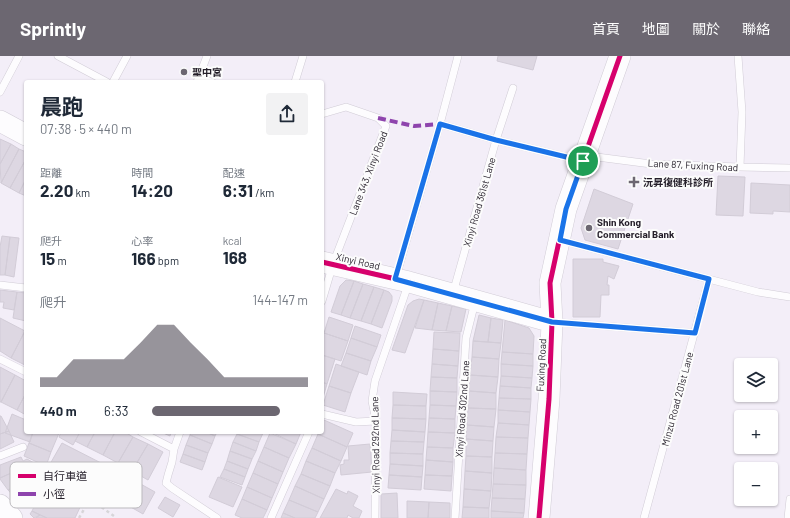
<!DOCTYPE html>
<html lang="zh-TW">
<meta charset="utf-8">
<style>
:root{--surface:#fff;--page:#f2f2f3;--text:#1f2937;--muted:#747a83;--accent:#6c6771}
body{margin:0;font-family:Barlow,"Noto Sans TC",sans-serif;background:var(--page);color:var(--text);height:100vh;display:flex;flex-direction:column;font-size:15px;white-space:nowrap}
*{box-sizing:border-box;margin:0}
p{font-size:13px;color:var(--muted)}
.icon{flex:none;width:22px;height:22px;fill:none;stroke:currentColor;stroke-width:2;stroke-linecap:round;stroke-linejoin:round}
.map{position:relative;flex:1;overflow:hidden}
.drawer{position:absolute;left:24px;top:24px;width:300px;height:354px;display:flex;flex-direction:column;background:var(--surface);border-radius:4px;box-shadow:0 1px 3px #0004}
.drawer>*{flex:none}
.fabs{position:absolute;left:734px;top:302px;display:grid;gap:8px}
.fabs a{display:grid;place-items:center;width:44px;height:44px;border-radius:4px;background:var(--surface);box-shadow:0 1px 3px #0004;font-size:20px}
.pin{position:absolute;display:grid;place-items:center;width:34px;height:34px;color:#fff;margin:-17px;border:2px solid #fff;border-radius:50%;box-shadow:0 1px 4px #0007}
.round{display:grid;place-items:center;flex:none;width:42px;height:42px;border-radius:4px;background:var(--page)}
.overview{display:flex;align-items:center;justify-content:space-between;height:68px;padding:0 16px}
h1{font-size:22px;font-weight:700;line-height:30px}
.stats{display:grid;grid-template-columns:repeat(3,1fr);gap:6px;height:68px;padding:4px 16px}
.stats div{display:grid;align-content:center}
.stats b{font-size:17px;font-weight:700}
.stats small{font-size:11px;font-weight:400}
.stats p{font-size:11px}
.chart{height:112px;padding:8px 16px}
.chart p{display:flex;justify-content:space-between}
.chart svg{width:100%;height:72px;margin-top:4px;fill:var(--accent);opacity:.7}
ul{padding:0 16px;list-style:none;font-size:13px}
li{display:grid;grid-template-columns:64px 48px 1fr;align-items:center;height:30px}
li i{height:10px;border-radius:5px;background:var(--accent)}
header{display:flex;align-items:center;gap:24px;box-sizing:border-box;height:56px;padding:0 20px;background:var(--accent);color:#fff}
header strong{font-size:19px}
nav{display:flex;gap:22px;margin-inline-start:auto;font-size:14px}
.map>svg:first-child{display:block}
</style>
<header>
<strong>Sprintly</strong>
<nav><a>首頁</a><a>地圖</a><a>關於</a><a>聯絡</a></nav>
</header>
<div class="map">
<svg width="790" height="462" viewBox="0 0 790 462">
<rect width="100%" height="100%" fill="#f3eef8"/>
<path fill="#ddd7e2" stroke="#d2ccd7" d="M 498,0 L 537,0 L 533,14 L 497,5 Z
M 0,83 L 11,88 L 0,108 Z
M 11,88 L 19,93 L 1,127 L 0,108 Z
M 19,93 L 26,96 L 26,103 L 10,132 L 1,127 Z
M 26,103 L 26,123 L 19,137 L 10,132 Z
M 718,120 L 745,121 L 743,160 L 716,159 Z
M 26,123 L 26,140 L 19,137 Z
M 751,127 L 790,129 L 790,156 L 773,155 L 773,158 L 750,157 Z
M 594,133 L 633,148 L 618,193 L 585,184 L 581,172 Z
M 2,180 L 10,181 L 5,219 L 0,219 L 0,191 Z
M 10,181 L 19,182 L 14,221 L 5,219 Z
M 573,203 L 603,203 L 603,206 L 619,210 L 614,223 L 608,220 L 607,229 L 609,229 L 609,239 L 601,239 L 600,261 L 573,261 Z
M 346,224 L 354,225 L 341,259 L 331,256 L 340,230 Z
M 354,225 L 363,228 L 350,262 L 341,259 Z
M 363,228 L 374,231 L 361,265 L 350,262 Z
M 374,231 L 384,234 L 371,268 L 361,265 Z
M 0,234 L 17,236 L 14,254 L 3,252 L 4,246 L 0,246 Z
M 384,234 L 389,236 L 392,240 L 392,245 L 382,272 L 371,268 Z
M 17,236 L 26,237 L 26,265 L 13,262 Z
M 419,243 L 424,244 L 405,297 L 392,294 L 408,249 L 413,245 Z
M 424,244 L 438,247 L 432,274 L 415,272 Z
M 438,247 L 452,250 L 446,275 L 432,274 Z
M 452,250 L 466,253 L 461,276 L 446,275 Z
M 479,259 L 491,262 L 488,286 L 473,285 Z
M 329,261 L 353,269 L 348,285 L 324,277 Z
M 0,262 L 25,275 L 11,302 L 0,295 Z
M 491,262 L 503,264 L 501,287 L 488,286 Z
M 505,264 L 529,272 L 534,280 L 533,298 L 502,296 Z
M 355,270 L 381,279 L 377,291 L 351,282 Z
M 25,275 L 26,275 L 25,309 L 11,302 Z
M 434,276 L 460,277 L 459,295 L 433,293 Z
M 324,277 L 348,285 L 341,305 L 322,299 L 322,283 Z
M 351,282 L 377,291 L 371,305 L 346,297 Z
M 473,285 L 501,287 L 499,303 L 472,301 Z
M 433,293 L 459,295 L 458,310 L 432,308 Z
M 502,296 L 533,298 L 533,310 L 501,308 Z
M 346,297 L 371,305 L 367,319 L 341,310 Z
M 322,299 L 335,303 L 327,328 L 322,326 Z
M 472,301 L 499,303 L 498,321 L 470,319 Z
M 336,308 L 359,316 L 351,337 L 329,330 Z
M 432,308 L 458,310 L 457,322 L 431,321 Z
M 501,308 L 533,310 L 532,322 L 501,320 Z
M 0,311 L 15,319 L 1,346 L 0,346 Z
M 15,319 L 26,325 L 26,337 L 17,354 L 1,346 Z
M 470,319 L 498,321 L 496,337 L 469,335 Z
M 501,320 L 532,322 L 531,332 L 500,330 Z
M 431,321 L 457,322 L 457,336 L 430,335 Z
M 322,326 L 327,328 L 322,345 Z
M 329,330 L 351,337 L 345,356 L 323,349 Z
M 500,330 L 531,332 L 531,343 L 499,342 Z
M 430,335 L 457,336 L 456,350 L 430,349 Z
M 469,335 L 496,337 L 496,353 L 468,352 Z
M 393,336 L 427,338 L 426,350 L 393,349 Z
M 26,337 L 26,359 L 17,354 Z
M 499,342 L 531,343 L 530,356 L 498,354 Z
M 393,349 L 426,350 L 426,363 L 392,362 Z
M 430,349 L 456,350 L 455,363 L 429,362 Z
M 468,352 L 496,353 L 494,371 L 467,369 Z
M 498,354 L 530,356 L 529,369 L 498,367 Z
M 12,358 L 26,364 L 26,376 L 33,376 L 30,386 L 5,377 Z
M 0,360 L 1,360 L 9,375 L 0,378 Z
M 392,362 L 426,363 L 425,376 L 392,374 Z
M 429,362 L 455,363 L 455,377 L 428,376 Z
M 324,364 L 353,377 L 347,391 L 318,378 L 319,376 L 322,376 L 322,369 Z
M 498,367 L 529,369 L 528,382 L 496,381 Z
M 467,369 L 494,371 L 493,385 L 466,383 Z
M 392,374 L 425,376 L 424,386 L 391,385 Z
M 9,375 L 14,386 L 0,393 L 0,378 Z
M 33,376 L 56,376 L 59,377 L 51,396 L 29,387 Z
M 61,376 L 80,376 L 73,389 L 59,381 Z
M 80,376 L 95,376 L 87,391 L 75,385 Z
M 95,376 L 115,376 L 103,399 L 87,391 Z
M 115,376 L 125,376 L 133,381 L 118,407 L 103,399 Z
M 161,376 L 171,376 L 170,380 Z
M 191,376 L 206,376 L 215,380 L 212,388 L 190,379 Z
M 206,376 L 217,376 L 215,380 Z
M 237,376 L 259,376 L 263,377 L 259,386 L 237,378 Z
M 271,376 L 301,376 L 296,388 Z
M 428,376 L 455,377 L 453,392 L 427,391 Z
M 270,377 L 296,388 L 289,402 L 264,391 Z
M 237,378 L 259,386 L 256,395 L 233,386 Z
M 318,378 L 347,391 L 341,405 L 312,392 Z
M 190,379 L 212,388 L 208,397 L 186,389 Z
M 133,381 L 148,388 L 132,415 L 118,407 Z
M 496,381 L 528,382 L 527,398 L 495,397 Z
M 466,383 L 493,385 L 492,401 L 466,400 Z
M 391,385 L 424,386 L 423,398 L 390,397 Z
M 233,386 L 256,395 L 252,403 L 230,395 Z
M 29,387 L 51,396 L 46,410 L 24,400 Z
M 62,387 L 105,409 L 93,431 L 50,408 Z
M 148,388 L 163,396 L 148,424 L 132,415 Z
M 370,388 L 372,416 L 341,419 L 340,409 L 344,408 L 344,404 L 349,404 L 348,390 Z
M 186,389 L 208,397 L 205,406 L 183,398 Z
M 264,391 L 289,402 L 283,416 L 258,405 Z
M 427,391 L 453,392 L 453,406 L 426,404 Z
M 312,392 L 341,405 L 335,417 L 306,405 Z
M 230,395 L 252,403 L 248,413 L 227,405 Z
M 390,397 L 423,398 L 423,410 L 390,408 Z
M 495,397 L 527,398 L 526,414 L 494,412 Z
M 183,398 L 205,406 L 202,414 L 180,406 Z
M 466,400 L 492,401 L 492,417 L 465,415 Z
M 21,401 L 23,405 L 27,403 L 34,407 L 0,422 L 0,409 Z
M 426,404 L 453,406 L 452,420 L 425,419 Z
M 227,405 L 248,413 L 245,421 L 224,413 Z
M 258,405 L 283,416 L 278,428 L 253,417 Z
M 306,405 L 335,417 L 330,430 L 301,418 Z
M 34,407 L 46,412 L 43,419 L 8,434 L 0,423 L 0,422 Z
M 390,408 L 423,410 L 422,421 L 389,419 Z
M 112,412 L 155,436 L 143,458 L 99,433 Z
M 494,412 L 526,414 L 526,429 L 493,428 Z
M 224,413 L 245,421 L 242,429 L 220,421 Z
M 465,415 L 492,417 L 491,435 L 464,433 Z
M 253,417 L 278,428 L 272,442 L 247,431 Z
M 301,418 L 330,430 L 324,443 L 295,430 Z
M 389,419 L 422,421 L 421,434 L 388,432 Z
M 425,419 L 452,420 L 451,435 L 424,433 Z
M 38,421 L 42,430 L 38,431 L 39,438 L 34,439 L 35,447 L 28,451 L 23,450 L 8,434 Z
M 218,421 L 242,431 L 233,451 L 209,441 Z
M 46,427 L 83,445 L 75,462 L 47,462 L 32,455 Z
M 493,428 L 526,429 L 525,443 L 492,442 Z
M 295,430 L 324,443 L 318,456 L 289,444 Z
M 247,431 L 272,442 L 267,454 L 242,443 Z
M 336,433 L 347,438 L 348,435 L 358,440 L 353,450 L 362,455 L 359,462 L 353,462 L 348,459 L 347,462 L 320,462 Z
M 464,433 L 491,435 L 489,452 L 463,451 Z
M 397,437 L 398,462 L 381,462 L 381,438 Z
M 165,441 L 180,449 L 173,461 L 158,452 Z
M 492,442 L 525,443 L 524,457 L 491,455 Z
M 242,443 L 267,454 L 263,462 L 242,462 L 235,459 Z
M 289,444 L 318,456 L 315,462 L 295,462 L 283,457 Z
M 407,445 L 429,446 L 428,462 L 407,462 Z
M 429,446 L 450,447 L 450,462 L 428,462 Z
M 463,451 L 489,452 L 489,462 L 462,462 Z
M 32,455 L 40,459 L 34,462 L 30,458 Z
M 491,455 L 524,457 L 523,462 L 491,462 Z
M 283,457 L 295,462 L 281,462 Z
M 40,459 L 47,462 L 36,462 Z"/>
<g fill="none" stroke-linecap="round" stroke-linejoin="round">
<defs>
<path id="lane" d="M 58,0 L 107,26
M 738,0 L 742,56 L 740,111
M 198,22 L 212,26
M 113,26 L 127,0
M 197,26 L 207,0
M 295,26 L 303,0
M 0,36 L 19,0
M 322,58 L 346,51 L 378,62 L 386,70 L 333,208 L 322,245
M 440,68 L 496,84 L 583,105 L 597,101 L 651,108 L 740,111 L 790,112
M 560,184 L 758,236 L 790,241
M 396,221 L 440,68 L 458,0
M 0,229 L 26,232
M 453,237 L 496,84 L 513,32
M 553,266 L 695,277
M 0,303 L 26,316
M 322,358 L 356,366 L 376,365
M 141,376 L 174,393
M 180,376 L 174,393 L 172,406 L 168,419 L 166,427 L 172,432 L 217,462
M 0,400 L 23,391
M 271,462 L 309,376
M 375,462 L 376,365 L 372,345 L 375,325 L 408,229
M 455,462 L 466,282 L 475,246
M 644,462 L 709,223
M 788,462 L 790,443"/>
<path id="secondary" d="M 0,65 L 26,79
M 322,206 L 409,226 L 552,266
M 0,449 L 12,462
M 539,462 L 549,343 L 552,266 L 550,227 L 566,153 L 620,0"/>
</defs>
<use href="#lane" stroke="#d1ccd6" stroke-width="8"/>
<use href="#secondary" stroke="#d1ccd6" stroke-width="22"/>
<path stroke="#d7d5d9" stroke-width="2.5" stroke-dasharray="3 3" stroke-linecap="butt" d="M 38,418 L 90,443 L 114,460
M 79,462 L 90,443"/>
<use href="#lane" stroke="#fdfcfe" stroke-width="7"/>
<use href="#secondary" stroke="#fdfcfe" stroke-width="21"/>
<path stroke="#8e44ad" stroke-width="4" stroke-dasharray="8 4" stroke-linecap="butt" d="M 378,62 L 414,70 L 440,68"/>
<defs>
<path id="cycleway" d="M 322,206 L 409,226 L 552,266
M 539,462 L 549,343 L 552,266 L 550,227 L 566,153 L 620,0"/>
</defs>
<use href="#cycleway" stroke="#fcfcfc" stroke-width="8"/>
<use href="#cycleway" stroke="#d6006c" stroke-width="5"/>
</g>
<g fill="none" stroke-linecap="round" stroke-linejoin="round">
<defs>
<path id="route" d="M 440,68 L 496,84 L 583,105 L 566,153 L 560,184 L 709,223 L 695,277 L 552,266 L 395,223 Z"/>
</defs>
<use href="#route" stroke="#fff" stroke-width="8"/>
<use href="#route" stroke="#1a73e8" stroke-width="5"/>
</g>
<g fill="#6c6771" stroke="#fcfcfc" stroke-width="1.5">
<circle cx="184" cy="16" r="4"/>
<path d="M632 120h4v4h4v4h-4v4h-4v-4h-4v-4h4z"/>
<circle cx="589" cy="172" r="4"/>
</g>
<g text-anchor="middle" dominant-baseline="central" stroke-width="4" stroke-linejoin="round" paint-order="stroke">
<g font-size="10" font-weight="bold" fill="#241e29" stroke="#fcfcfc" text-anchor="start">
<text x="192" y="16">聖中宮</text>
<text x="643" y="126">沅昇復健科診所</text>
<text x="597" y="166">Shin Kong<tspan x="597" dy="12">Commercial Bank</tspan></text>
</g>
<g font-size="10" fill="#241e29" stroke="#fcfcfc">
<text transform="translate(693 109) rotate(3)">Lane 87, Fuxing Road</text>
<text transform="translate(368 117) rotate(-69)">Lane 343, Xinyi Road</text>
<text transform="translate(479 146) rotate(-74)">Xinyi Road 361st Lane</text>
<text transform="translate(358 205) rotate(13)">Xinyi Road</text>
<text transform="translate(541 309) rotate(-87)">Fuxing Road</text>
<text transform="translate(677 343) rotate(-75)">Minzu Road 201st Lane</text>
<text transform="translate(462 353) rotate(-86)">Xinyi Road 302nd Lane</text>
<text transform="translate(375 389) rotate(-91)">Xinyi Road 292nd Lane</text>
</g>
</g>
<rect x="10" y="406" width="132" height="46" rx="6" fill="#fcfcfc" stroke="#bbb9bd" stroke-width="1"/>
<rect x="18" y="418" width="18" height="4" fill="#d6006c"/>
<rect x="18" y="436" width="18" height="4" fill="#8e44ad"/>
<g font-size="11" fill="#241e29">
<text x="43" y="424">自行車道</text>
<text x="43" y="442">小徑</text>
</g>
</svg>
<div class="fabs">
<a><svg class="icon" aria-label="layers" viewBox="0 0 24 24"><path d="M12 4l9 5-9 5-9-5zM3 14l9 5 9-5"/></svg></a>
<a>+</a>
<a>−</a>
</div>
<div class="pin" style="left:583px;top:105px;background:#1e9e55"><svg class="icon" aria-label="arrive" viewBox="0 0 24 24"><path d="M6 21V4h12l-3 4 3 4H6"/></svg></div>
<section class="drawer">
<div class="overview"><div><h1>晨跑</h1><p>07:38 · 5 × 440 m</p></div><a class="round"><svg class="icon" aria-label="share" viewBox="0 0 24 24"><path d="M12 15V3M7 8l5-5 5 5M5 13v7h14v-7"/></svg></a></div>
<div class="stats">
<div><p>距離</p><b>2.20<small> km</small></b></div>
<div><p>時間</p><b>14:20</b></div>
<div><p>配速</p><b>6:31<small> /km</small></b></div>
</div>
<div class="stats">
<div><p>爬升</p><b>15<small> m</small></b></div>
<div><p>心率</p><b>166<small> bpm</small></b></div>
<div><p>kcal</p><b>168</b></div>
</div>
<div class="chart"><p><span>爬升</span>144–147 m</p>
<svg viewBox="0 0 160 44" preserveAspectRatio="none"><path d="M0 44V38L10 38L20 27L30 27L40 27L50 27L60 17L70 6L80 6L90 17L100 27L110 38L120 38L130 38L140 38L150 38L160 38V44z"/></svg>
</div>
<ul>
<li><b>440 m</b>6:33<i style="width:82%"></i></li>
</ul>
</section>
</div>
